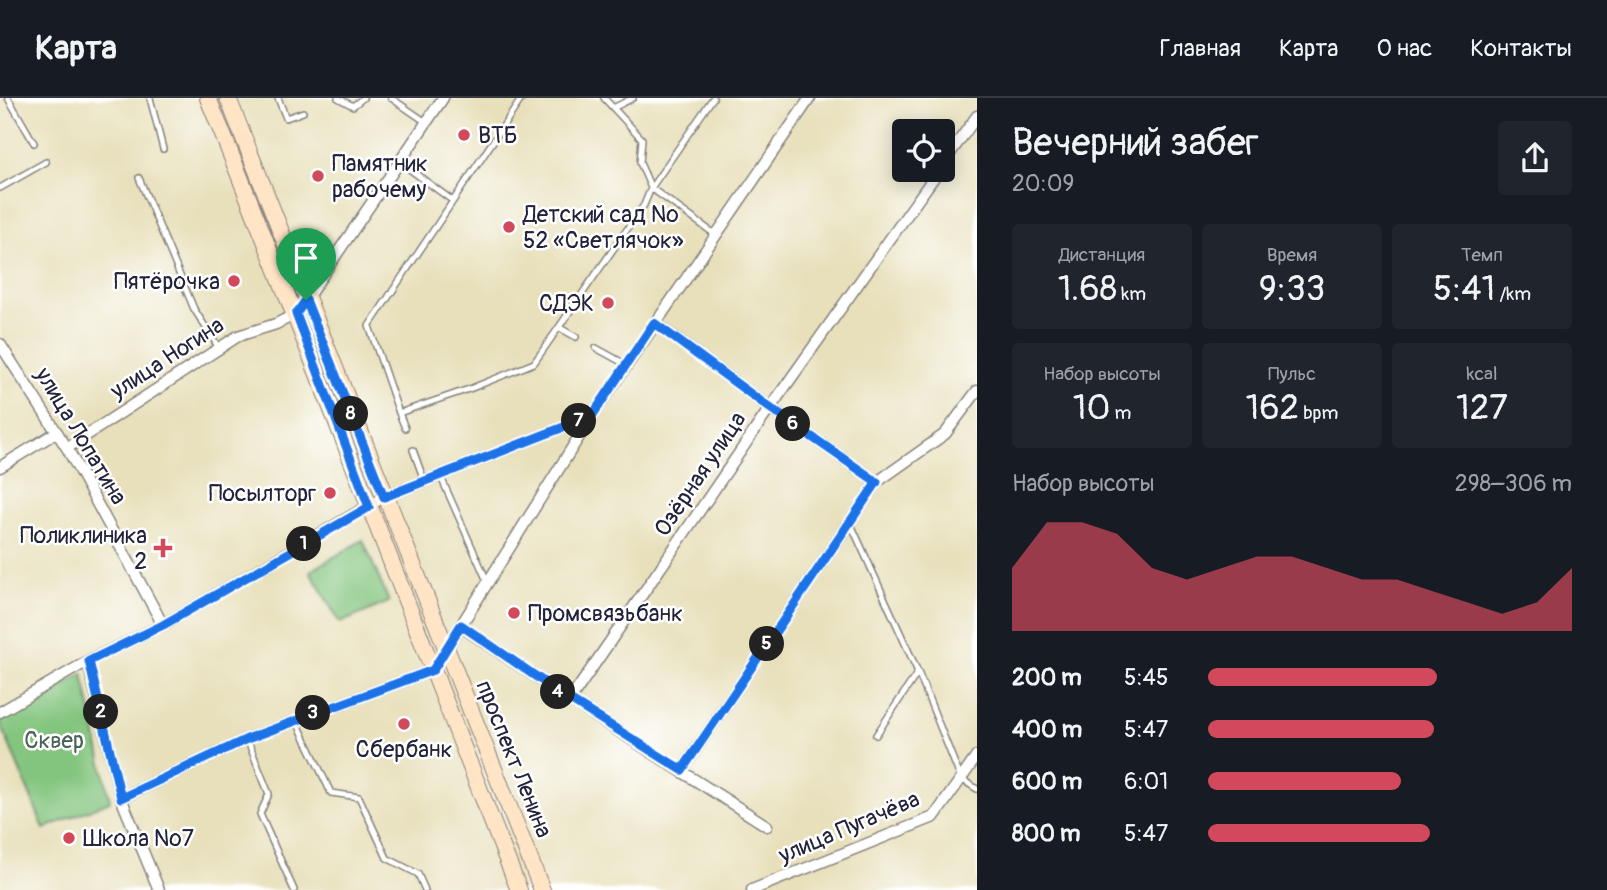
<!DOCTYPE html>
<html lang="ru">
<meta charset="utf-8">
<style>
:root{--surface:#171b24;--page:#20242c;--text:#f1f3f6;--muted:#9ea1a6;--line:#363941;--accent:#d1495b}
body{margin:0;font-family:Pangolin,sans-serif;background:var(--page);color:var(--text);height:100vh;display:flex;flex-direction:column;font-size:26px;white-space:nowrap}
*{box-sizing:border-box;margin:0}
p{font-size:23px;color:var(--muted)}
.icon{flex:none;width:38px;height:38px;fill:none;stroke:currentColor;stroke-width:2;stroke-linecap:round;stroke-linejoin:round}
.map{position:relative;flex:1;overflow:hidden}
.panel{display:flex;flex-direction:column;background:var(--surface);width:630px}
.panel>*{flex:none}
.buttons{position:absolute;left:892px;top:21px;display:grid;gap:14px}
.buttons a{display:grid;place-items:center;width:63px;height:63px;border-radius:7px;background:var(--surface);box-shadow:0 4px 18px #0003;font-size:35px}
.pin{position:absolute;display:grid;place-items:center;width:60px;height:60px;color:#fff;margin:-72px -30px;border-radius:50% 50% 50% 0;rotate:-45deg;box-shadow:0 0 7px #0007}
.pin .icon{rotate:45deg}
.km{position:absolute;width:35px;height:35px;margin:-18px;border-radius:50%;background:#222;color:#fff;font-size:19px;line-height:35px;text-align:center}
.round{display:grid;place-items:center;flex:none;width:74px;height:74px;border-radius:7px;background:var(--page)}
.head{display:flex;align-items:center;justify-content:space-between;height:119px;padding:0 35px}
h1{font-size:38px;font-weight:600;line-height:52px}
.metrics{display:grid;grid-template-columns:repeat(3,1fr);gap:10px;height:119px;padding:7px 35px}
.metrics div{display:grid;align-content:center;border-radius:7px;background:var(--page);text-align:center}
.metrics b{font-size:35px;font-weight:600}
.metrics small{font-size:19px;font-weight:400}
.metrics p{font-size:19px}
.chart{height:196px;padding:14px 35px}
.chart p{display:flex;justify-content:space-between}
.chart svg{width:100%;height:126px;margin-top:7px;fill:var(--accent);opacity:.7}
ul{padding:0 35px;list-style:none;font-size:23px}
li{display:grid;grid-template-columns:112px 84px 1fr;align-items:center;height:52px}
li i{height:18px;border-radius:9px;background:var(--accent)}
header{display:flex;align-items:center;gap:42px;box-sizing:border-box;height:98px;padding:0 35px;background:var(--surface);border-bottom:2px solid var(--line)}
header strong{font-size:33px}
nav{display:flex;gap:38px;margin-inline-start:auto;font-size:24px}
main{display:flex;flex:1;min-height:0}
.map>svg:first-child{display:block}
</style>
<header>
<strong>Карта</strong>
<nav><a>Главная</a><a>Карта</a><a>О нас</a><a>Контакты</a></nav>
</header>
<main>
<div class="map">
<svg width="977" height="792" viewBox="0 0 977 792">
<rect width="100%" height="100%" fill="#fff"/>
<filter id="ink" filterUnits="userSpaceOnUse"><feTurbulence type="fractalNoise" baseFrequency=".0143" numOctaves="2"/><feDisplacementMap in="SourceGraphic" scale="14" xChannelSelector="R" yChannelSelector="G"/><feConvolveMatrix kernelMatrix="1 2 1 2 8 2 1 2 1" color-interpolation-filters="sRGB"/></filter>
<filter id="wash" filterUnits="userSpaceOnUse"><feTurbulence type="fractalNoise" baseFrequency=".00686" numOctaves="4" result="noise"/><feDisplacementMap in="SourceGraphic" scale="28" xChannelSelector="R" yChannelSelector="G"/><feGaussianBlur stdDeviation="1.57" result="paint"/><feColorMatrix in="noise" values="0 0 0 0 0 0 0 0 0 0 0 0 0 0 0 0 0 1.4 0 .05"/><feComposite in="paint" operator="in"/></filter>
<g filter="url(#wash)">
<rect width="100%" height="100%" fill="#e8e0bb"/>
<path fill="#83c57e" stroke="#52745c" stroke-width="2" d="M 363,442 L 389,504 L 340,525 L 310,473 Z
M 83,576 L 110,703 L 44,731 L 0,624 Z"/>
</g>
<g filter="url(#ink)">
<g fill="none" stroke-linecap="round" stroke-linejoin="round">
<defs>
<path id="lane" d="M 8,0 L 34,45
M 150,0 L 163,51
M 278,0 L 286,20 L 303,14
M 338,0 L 353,8 L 363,0
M 391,0 L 426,24
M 604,0 L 642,41 L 640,65 L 651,90 L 716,137
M 613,10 L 633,0
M 401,65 L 453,103 L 369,228 L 399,315 L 472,290 L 534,265 L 644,107 L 651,90 L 713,0
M 139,80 L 194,211 L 219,250
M 0,90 L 46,64
M 453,103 L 522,0
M 560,230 L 576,239
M 596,250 L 627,267
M 399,315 L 405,330
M 413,352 L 424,382
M 440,377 L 487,483
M 850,424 L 918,574 L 961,681 L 977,691
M 297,624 L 331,695 L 359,699 L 387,760 L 418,776 L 425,792
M 876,637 L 918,574
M 247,641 L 269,696 L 260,716 L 294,792"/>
<path id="street" d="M 943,65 L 977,18
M 655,225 L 770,310 L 877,384
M 0,246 L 67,350 L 163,527
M 67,350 L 238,238 L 276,226 L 296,216 L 443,0
M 0,369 L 57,334
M 461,528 L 570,602 L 767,728
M 88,563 L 121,700 L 159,792
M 570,602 L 770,310 L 939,72
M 0,614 L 88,563 L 163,527 L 384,399 L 592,318
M 682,672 L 877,384 L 945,336 L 977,293
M 121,700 L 247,641 L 433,572 L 592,318 L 810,0
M 752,792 L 934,719 L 977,658"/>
<path id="secondary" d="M 208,0 C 315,263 415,528 519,792
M 228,0 L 542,792"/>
</defs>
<use href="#lane" stroke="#85817b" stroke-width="8"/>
<use href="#street" stroke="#85817b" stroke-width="13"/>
<use href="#secondary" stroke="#85817b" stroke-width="18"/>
<use href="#lane" stroke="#fff" stroke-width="5"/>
<use href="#street" stroke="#fff" stroke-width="10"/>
<use href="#secondary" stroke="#ffe4c6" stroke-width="16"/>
</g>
</g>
<g fill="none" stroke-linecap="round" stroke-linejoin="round" filter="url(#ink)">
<defs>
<path id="route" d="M 306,202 L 384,399 L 592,318 L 654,225 L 770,310 L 877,384 L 682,672 L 570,602 L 461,527 L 433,572 L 247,641 L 121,700 L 89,563 L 163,527 L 369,409 L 296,216 Z"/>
</defs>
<use href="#route" stroke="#fff" stroke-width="14"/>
<use href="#route" stroke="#1a73e8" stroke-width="9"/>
</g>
<g fill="#d1495b" stroke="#fff" stroke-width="2.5">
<circle cx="464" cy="37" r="7"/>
<circle cx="318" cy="78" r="7"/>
<circle cx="509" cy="129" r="7"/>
<circle cx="234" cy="183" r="7"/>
<circle cx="608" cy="205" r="7"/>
<circle cx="330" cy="395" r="7"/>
<path d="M159.5 439.5h7v7h7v7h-7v7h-7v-7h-7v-7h7z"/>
<circle cx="514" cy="515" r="7"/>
<circle cx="404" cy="626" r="7"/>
<circle cx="69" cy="740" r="7"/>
</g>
<g text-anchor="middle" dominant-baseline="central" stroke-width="5" stroke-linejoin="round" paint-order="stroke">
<g font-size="23" fill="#22223b" stroke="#fff" text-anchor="start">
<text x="478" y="37">ВТБ</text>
<text x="332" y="65">Памятник<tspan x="332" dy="26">рабочему</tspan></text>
<text x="523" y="116">Детский сад №<tspan x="523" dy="26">52 «Светлячок»</tspan></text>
<text x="220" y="183" text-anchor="end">Пятёрочка</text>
<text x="594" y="205" text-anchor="end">СДЭК</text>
<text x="316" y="395" text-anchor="end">Посылторг</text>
<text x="147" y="437" text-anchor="end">Поликлиника<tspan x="147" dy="26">2</tspan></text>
<text x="528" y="515">Промсвязьбанк</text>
<text x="404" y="651" text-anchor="middle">Сбербанк</text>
<text x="83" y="740">Школа №7</text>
</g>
<g font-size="23" fill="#22223b" stroke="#fff">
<text transform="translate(167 260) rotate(-33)">улица Ногина</text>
<text transform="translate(81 338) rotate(59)">улица Лопатина</text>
<text transform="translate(700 376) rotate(-56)">Озёрная улица</text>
<text transform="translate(514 661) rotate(68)">проспект Ленина</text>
<text transform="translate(849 729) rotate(-23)">улица Пугачёва</text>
</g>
<g font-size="23" fill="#496356" stroke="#fff">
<text x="54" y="642">Сквер</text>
</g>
</g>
</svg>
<div class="buttons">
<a><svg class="icon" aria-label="locate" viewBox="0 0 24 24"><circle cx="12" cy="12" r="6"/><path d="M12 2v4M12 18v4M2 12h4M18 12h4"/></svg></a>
</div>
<div class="pin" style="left:306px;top:202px;background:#1e9e55"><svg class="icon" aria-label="arrive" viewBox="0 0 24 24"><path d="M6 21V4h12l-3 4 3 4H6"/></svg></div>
<b class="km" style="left:304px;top:446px">1</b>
<b class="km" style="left:101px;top:614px">2</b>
<b class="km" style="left:313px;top:615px">3</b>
<b class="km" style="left:558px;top:594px">4</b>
<b class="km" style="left:767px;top:546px">5</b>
<b class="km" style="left:793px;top:326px">6</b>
<b class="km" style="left:579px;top:323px">7</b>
<b class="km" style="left:351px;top:316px">8</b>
</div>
<section class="panel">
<div class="head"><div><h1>Вечерний забег</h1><p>20:09</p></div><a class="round"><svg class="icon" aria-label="share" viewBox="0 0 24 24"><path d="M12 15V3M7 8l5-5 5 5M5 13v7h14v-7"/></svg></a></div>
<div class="metrics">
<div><p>Дистанция</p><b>1.68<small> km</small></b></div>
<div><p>Время</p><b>9:33</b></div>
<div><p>Темп</p><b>5:41<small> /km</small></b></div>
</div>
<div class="metrics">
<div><p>Набор высоты</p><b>10<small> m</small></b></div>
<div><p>Пульс</p><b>162<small> bpm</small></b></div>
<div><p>kcal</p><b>127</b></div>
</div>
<div class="chart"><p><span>Набор высоты</span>298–306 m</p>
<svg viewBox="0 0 160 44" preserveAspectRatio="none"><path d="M0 44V22L10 6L20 6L30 10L40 22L50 26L60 22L70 18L80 18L90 22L100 26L110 26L120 30L130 34L140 38L150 34L160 22V44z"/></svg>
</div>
<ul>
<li><b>200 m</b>5:45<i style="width:63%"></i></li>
<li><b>400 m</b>5:47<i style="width:62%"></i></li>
<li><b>600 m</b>6:01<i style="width:53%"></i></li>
<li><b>800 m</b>5:47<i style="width:61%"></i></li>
</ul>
</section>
</main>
